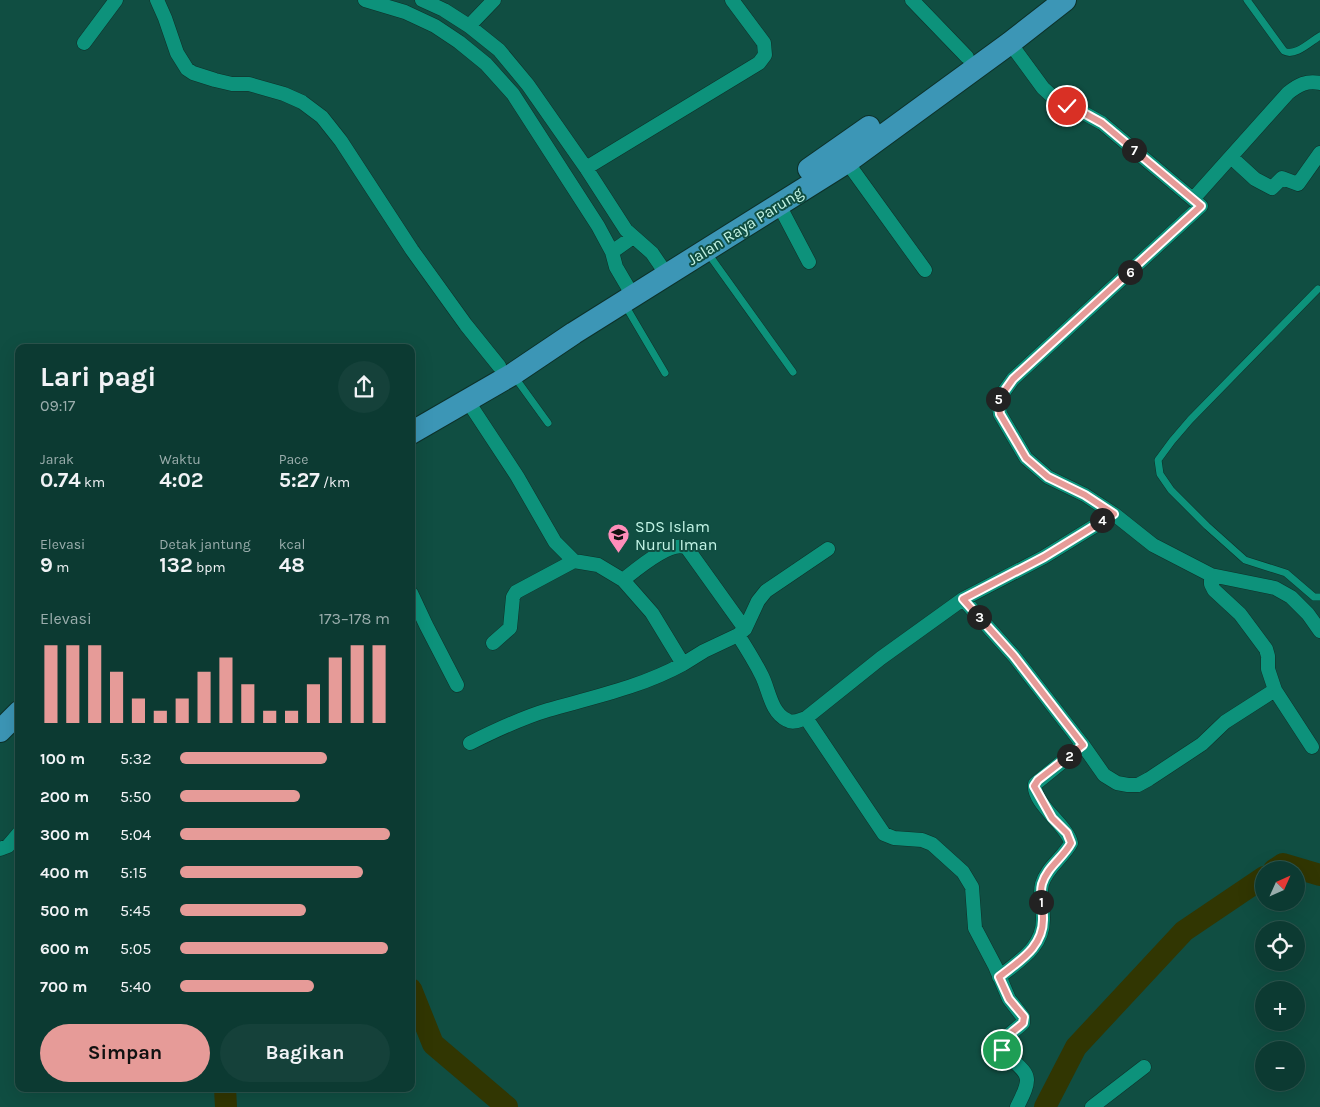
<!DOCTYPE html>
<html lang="id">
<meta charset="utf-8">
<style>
:root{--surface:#0c3a32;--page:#15413a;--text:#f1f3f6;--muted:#9aadac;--line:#2c544d;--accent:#e69b98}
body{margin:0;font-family:Karla,sans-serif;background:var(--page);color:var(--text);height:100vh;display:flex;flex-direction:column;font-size:19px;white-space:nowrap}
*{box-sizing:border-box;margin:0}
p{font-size:16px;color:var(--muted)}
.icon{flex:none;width:28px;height:28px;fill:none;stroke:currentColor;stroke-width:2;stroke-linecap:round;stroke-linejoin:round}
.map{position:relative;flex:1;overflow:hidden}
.panel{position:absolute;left:15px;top:344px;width:400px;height:748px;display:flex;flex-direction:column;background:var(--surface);border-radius:10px;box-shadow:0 5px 20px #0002,0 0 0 1px var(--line)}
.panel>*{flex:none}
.needle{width:32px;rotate:45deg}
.controls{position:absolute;left:1255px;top:861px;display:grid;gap:10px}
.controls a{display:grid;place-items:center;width:50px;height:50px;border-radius:50%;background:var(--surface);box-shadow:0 5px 20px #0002,0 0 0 1px var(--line);font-size:25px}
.pin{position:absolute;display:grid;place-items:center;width:42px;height:42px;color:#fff;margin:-21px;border:2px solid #fff;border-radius:50%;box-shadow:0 1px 5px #0007}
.km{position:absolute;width:25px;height:25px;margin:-12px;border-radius:50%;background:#222;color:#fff;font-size:14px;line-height:25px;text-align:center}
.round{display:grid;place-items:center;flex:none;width:52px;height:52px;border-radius:26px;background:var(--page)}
.head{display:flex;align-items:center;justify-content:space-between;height:85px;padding:0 25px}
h1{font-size:28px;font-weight:700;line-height:38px}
.figures{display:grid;grid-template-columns:repeat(3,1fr);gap:8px;height:85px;padding:5px 25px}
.figures div{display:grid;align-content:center}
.figures b{font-size:21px;font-weight:700}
.figures small{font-size:14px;font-weight:400}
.figures p{font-size:14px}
.chart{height:140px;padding:10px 25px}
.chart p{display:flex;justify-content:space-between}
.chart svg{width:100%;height:90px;margin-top:5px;stroke:var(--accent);stroke-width:6}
.action{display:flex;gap:10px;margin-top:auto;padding:10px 25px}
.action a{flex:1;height:58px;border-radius:30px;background:var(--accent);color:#111;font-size:20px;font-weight:700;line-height:58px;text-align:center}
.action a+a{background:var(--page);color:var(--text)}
ul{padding:0 25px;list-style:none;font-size:16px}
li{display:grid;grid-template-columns:80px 60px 1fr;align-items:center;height:38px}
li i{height:12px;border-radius:6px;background:var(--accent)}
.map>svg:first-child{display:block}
</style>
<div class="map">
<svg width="1320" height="1107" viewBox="0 0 1320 1107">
<rect width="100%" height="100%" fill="#104e42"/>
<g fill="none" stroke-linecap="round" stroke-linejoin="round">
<path stroke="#313602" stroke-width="22" d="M 1274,870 L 1283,864 L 1320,875
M 411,989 L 433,1044 L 507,1107
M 225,1088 L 226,1107
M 1045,1107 L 1076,1047 L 1184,931 L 1264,877"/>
<defs>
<path id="service" d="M 1247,0 L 1284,51 C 1295,57 1310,42 1320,36
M 707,252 L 793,372
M 1318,289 L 1190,420 L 1172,441 L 1158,460 L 1160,474 L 1171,490 L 1207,526 L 1245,560 L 1286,573 L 1314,597 L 1320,597
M 625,305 L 665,373
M 514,376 L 548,423"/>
<path id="minor" d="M 157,0 L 165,18 L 177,53 L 187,69 L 193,73 L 215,80 L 232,84 L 249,84 L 284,94 L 302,102 L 322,117 L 341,141 L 412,250 L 466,325 L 499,366
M 365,0 L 405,12 L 435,26 L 459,42 L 486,64 L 513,94 L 598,226 L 612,252 L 616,267 L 633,296
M 422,0 L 444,10 L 469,26 L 499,50 L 528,85 L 586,168 L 626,230 L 652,253 L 667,275
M 912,0 L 967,57
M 469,26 L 494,0
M 84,43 L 116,0
M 1010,43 L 1043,88 L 1055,99 L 1067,106 L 1082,112 L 1102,123 L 1201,206 L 1013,379 L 998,400 L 1000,414 L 1026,458 L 1048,477 L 1085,495 L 1114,514 L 1153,545 L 1211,575 L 1275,588 L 1291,597 L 1308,614 L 1320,631
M 1231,157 L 1255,179 L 1272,188 L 1282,178 L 1298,184 L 1320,153
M 847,162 L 925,270
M 586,168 L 759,63 L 765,55 L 764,43 L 732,0
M 1193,199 L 1288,93 C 1298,85 1307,80 1320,83
M 779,205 L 809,262
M 612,252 L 633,237
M 467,400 L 517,476 L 555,542 L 574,561 L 598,565 L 623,580 L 652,613 L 683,664 L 704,651 L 738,635 L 745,629 L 758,601 L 766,591 L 828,549
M 1211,575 L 1211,584 L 1214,590 L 1240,614 L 1266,649 L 1268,656 L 1268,669 L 1275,690 L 1312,747
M 623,580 C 636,570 671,539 687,548 L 745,629
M 411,593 L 426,625 L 457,685
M 963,599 L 1044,557 L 1114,514
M 738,635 C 747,649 755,662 762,676 C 769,690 771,713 787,720 C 793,724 799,720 806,718 L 881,658 L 963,599 L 1014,656 L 1083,745 L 1104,775 L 1117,783 L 1128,785 L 1138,785 L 1149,779 L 1202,744 L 1225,722 L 1275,690
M 493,643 L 510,628 L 513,597 L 516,592 L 574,561
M 806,718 L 884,834 L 894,838 L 922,840 L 932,844 L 963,872 L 972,887 L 975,928 L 995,966 L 1009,999 L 1023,1017 L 1023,1023 C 1015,1031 1000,1038 1002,1050 C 1028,1076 1035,1072 1017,1107
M 470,743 C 496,730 521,718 548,710 C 594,697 641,687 683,664
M 0,849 L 8,846 L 19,833
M 999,977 C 1019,961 1044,947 1043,918 C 1043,907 1039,895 1042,884 C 1047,867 1063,858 1071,843 C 1068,826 1032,803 1035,784 L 1083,745
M 1092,1107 L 1144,1067"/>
<path id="trunk" d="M 809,169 L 869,127
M 411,433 L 513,374 L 574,333 L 847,162 L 1010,43 L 1065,0
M 0,731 L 19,712"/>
</defs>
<use href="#service" stroke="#0d3129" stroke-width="8"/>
<use href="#minor" stroke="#0d3129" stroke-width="15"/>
<use href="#trunk" stroke="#0d3129" stroke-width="24"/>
<use href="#service" stroke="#0d927b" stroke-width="7"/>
<use href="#minor" stroke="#0d927b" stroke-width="14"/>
<use href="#trunk" stroke="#3c96b6" stroke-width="22"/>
</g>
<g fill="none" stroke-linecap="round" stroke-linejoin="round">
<defs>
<path id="route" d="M 1002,1050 C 1000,1038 1015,1031 1023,1023 L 1024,1017 L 1009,999 L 999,977 C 1019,961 1044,947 1043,918 C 1043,907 1039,895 1042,884 C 1047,867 1063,858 1071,843 L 1067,833 L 1052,818 L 1034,786 L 1038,780 L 1083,745 L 1014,656 L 963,599 L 1044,557 L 1114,514 L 1085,495 L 1048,477 L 1026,458 L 1000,414 L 998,400 L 1013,379 L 1201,206 L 1102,123 L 1082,112 L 1067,106"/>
</defs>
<use href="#route" stroke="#fff" stroke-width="10"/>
<use href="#route" stroke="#e69b98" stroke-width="6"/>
</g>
<defs>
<symbol id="school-pin" viewBox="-11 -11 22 30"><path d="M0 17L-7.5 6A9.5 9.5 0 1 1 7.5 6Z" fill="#ff8eba" stroke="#104e42"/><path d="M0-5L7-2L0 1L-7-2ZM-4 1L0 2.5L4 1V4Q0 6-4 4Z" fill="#111"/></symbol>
</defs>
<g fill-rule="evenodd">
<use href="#school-pin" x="606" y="522" width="25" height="34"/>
</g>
<g text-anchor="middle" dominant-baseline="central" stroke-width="4" stroke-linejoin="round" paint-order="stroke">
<g font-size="16" fill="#c3f4e6" stroke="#104e42">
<text transform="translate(745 226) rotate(-32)">Jalan Raya Parung</text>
</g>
<g font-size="16" fill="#c3f4e6" stroke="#104e42" text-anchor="start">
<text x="635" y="526">SDS Islam<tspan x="635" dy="18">Nurul Iman</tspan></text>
</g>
</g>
</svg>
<div class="controls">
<a><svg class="needle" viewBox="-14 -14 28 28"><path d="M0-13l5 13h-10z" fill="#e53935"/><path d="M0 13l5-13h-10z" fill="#9aadac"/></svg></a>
<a><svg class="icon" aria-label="locate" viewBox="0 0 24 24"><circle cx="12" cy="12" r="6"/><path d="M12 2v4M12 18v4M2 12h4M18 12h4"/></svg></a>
<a>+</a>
<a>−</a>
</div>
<div class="pin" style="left:1002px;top:1050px;background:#1e9e55"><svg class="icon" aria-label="arrive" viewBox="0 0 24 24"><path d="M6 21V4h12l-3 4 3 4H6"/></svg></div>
<div class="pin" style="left:1067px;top:106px;background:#d93025"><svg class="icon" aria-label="check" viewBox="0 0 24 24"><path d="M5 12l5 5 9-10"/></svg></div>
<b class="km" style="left:1041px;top:902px">1</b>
<b class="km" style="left:1069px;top:756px">2</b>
<b class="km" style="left:979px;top:617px">3</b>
<b class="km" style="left:1102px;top:520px">4</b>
<b class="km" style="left:998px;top:399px">5</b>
<b class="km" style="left:1130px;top:272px">6</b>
<b class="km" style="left:1134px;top:150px">7</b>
<section class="panel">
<div class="head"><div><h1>Lari pagi</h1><p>09:17</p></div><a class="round"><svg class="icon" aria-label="share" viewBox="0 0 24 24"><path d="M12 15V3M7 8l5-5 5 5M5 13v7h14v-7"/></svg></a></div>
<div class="figures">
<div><p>Jarak</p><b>0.74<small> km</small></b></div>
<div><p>Waktu</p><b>4:02</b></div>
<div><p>Pace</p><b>5:27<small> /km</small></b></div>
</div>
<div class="figures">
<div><p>Elevasi</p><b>9<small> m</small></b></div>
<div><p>Detak jantung</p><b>132<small> bpm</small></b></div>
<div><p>kcal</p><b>48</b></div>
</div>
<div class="chart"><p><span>Elevasi</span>173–178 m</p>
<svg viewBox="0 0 160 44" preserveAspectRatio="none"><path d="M5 44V6M15 44V6M25 44V6M35 44V19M45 44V32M55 44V38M65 44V32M75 44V19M85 44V12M95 44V25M105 44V38M115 44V38M125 44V25M135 44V12M145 44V6M155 44V6"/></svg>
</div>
<ul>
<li><b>100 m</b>5:32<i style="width:70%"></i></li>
<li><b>200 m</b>5:50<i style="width:57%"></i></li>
<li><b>300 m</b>5:04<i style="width:100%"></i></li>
<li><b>400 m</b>5:15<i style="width:87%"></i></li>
<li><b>500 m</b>5:45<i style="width:60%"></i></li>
<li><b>600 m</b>5:05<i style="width:99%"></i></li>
<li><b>700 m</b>5:40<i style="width:64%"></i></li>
</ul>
<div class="action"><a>Simpan</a><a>Bagikan</a></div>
</section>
</div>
